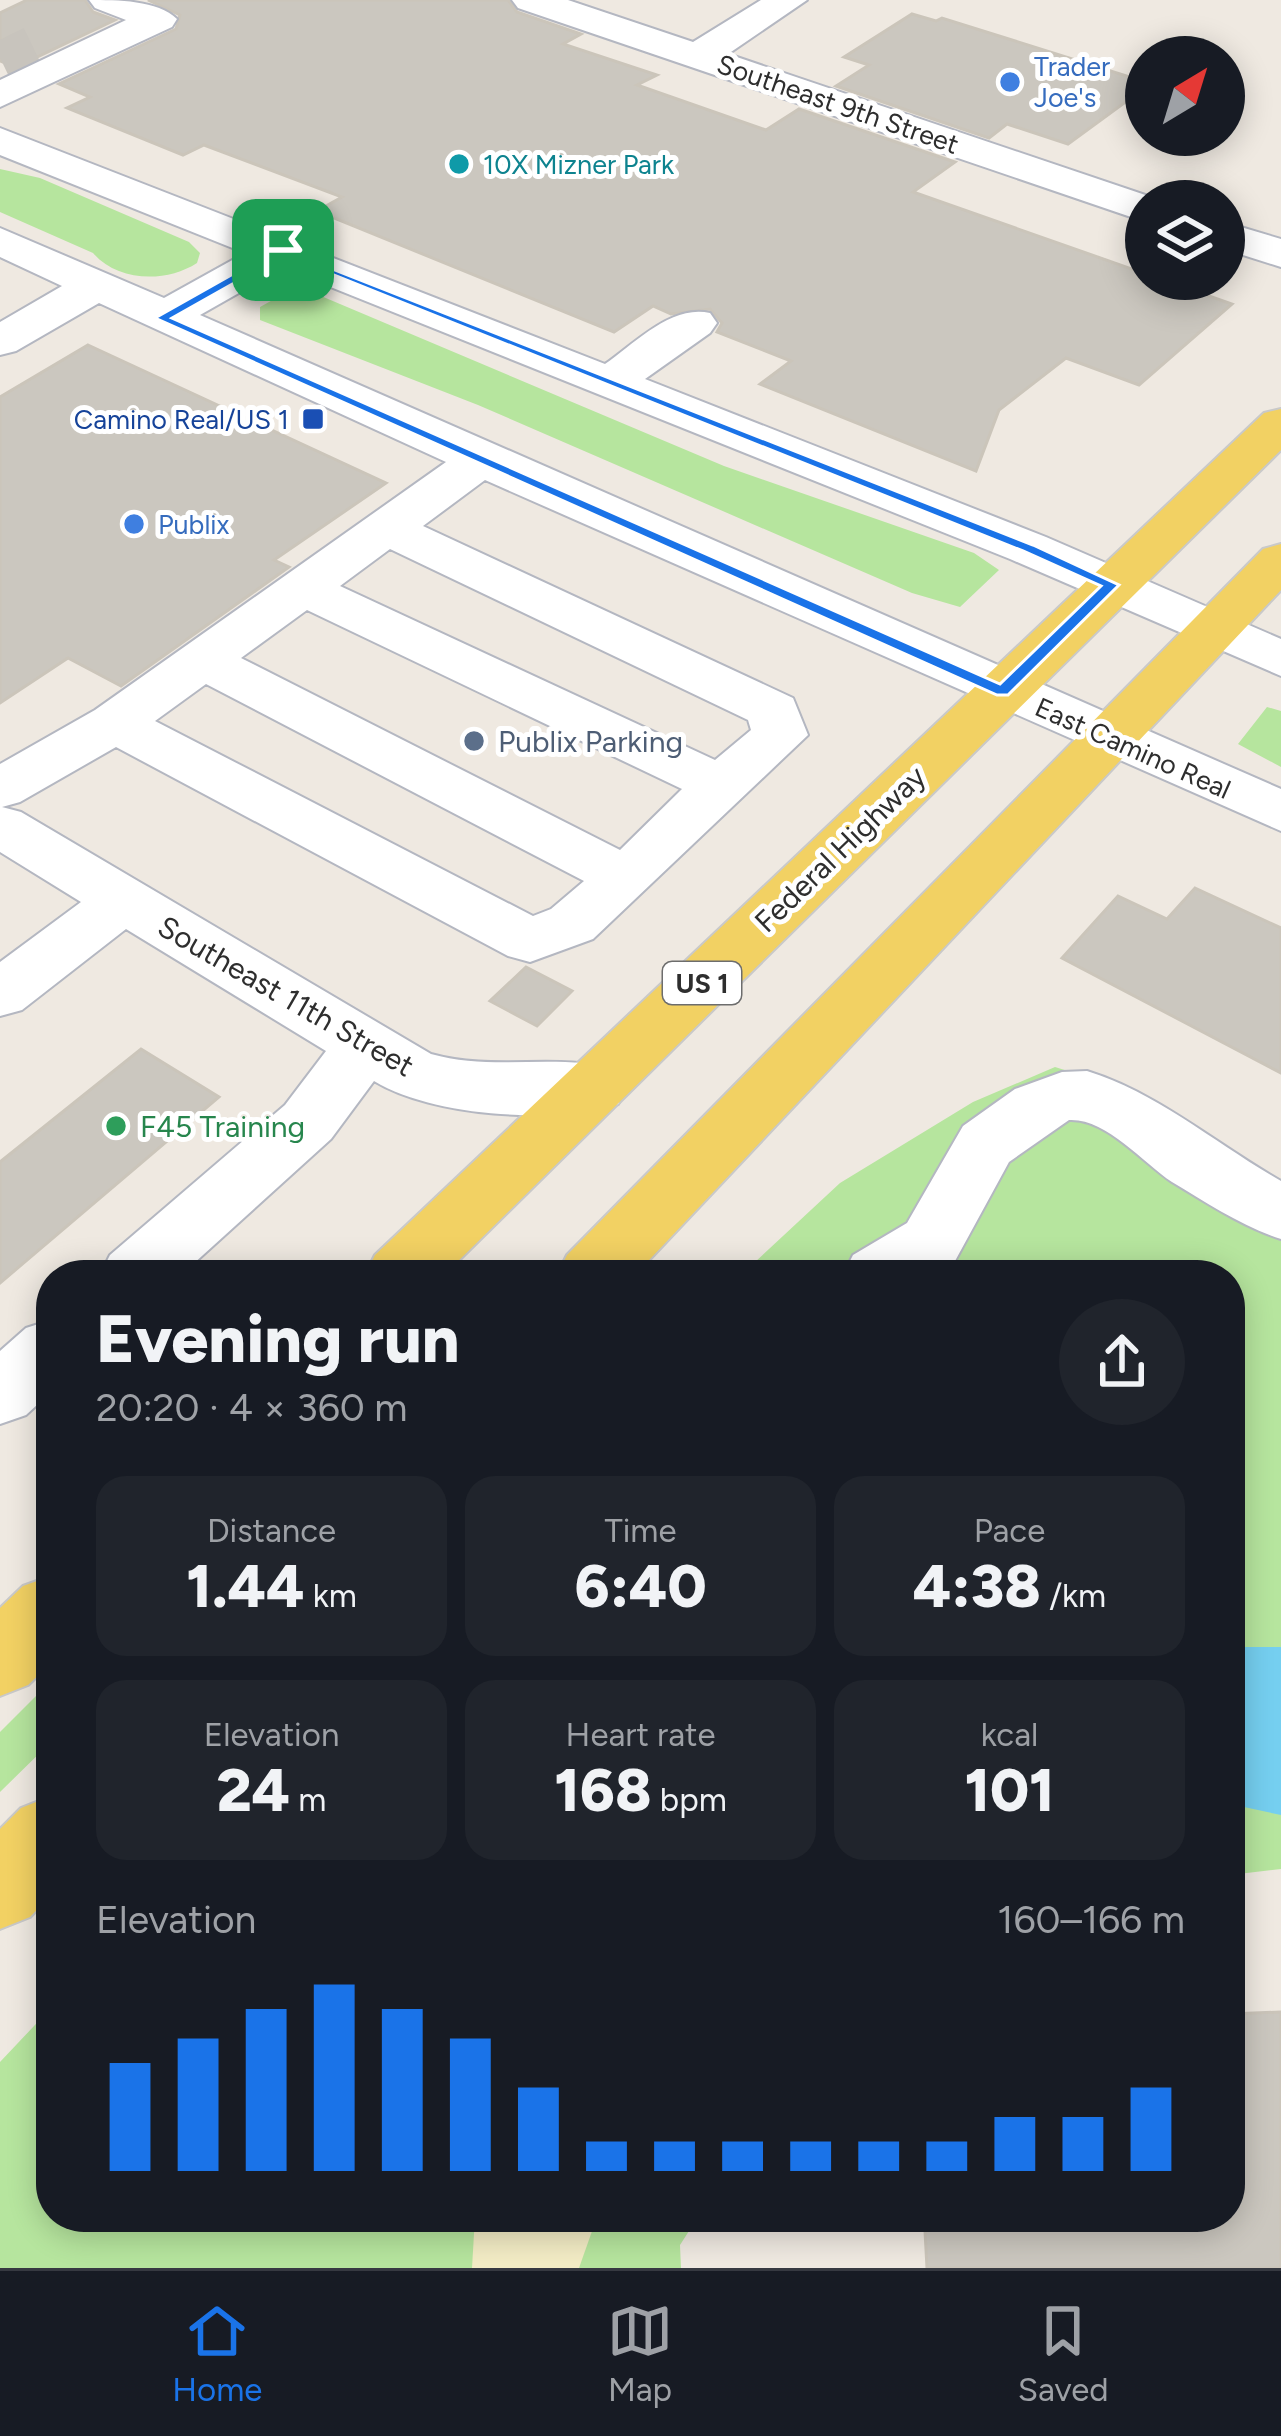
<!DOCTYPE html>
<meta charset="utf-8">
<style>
:root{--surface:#171b24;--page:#20242c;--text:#f1f3f6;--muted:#9ea1a6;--line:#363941;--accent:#1a73e8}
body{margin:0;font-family:Figtree,sans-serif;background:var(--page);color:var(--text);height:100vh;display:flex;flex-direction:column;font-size:45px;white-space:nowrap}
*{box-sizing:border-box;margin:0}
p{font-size:39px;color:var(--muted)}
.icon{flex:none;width:66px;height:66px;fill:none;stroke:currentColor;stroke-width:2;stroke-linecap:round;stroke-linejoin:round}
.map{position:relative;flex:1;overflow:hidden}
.details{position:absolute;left:36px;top:1260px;width:1209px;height:972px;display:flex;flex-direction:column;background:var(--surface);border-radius:48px;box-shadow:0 6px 30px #0003}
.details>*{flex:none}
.needle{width:78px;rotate:38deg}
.controls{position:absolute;left:1125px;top:36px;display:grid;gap:24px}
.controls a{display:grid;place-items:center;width:120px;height:120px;border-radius:50%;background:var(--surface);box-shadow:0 6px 30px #0003;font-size:60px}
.pin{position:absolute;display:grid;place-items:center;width:102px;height:102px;color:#fff;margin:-51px;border-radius:24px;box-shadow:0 6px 18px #0006}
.round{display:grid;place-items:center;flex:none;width:126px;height:126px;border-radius:63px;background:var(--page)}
.summary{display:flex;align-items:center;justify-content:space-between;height:204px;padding:0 60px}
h1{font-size:66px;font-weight:800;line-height:90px}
.metrics{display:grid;grid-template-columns:repeat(3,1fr);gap:18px;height:204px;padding:12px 60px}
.metrics div{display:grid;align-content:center;border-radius:30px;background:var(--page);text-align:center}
.metrics b{font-size:60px;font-weight:800}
.metrics small{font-size:33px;font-weight:400}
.metrics p{font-size:33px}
.chart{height:336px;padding:24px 60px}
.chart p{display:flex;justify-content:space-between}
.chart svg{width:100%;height:216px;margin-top:12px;stroke:var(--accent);stroke-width:6}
.tab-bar{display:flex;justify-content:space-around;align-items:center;height:168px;border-top:3px solid var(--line);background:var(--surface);font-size:33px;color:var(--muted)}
.tab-bar a{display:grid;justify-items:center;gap:6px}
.tab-bar .selected{color:var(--accent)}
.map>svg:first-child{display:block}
</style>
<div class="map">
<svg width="1281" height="2268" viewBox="0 0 1281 2268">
<rect width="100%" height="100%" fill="#efe9e1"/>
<path fill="#b6e59e" d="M 0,169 L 40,178 L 189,242 L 200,253 L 197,263 C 166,283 118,282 93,253 L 0,212 Z
M 287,292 L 321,296 L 724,466 L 974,553 L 999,570 L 960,607 L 912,593 L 478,405 L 260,320 L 260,307 Z
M 1267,707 L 1281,711 L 1281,767 L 1238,744 Z
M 1055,1067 L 1119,1087 L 1281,1184 L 1281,1869 L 1230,1875 L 1230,1275 L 741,1275 L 840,1183 L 973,1102 Z
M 51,1681 L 51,1742 L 0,1792 L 0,1732 Z
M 51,2008 L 51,2217 L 698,2217 L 680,2245 L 681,2268 L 0,2268 L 0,2062 Z"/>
<path fill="#f3ecc5" d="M 475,2217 L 597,2217 L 579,2268 L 472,2268 Z"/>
<path fill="#75cff0" d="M 1230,1647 L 1281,1647 L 1281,1815 L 1230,1804 Z"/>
<path fill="#cbc7bf" stroke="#cbc5ba" stroke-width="3" d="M 27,0 L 85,0 L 93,12 L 115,20 L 16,67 L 0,61 L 0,13 Z
M 148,0 L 508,0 L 517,12 L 581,34 L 563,44 L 657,75 L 637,85 L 766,130 L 799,109 L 955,162 L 913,192 L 1146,274 L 1146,279 L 1161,279 L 1232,304 L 1139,385 L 1066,358 L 999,410 L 976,471 L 760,384 L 791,361 L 717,332 L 722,323 L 710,309 L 671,314 L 653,306 L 614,332 L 317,211 L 342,197 L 204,145 L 183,155 L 67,108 L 90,97 L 59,84 L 176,29 L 180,15 Z
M 912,14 L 936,21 L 942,18 L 1146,82 L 1146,87 L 1068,144 L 1007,124 L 989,138 L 836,86 L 869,65 L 844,57 Z
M 88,345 L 386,483 L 274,560 L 289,567 L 121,686 L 68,658 L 0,703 L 0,397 Z
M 1195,888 L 1281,928 L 1281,1073 L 1062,958 L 1118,896 L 1167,919 Z
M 526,967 L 572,991 L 537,1026 L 490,1001 Z
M 141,1049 L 219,1097 L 0,1283 L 0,1162 Z
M 1281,2012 L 1281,2268 L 927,2268 L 925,2231 L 1096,2217 L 1230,2217 L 1230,2014 Z"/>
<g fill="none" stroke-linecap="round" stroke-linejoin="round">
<path stroke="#c8c4bd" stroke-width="42" stroke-dasharray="42 21" stroke-linecap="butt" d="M 2,62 L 33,47"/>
<defs>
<path id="minor" d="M 89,0 C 117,0 158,0 177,19 L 172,27 L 0,107 L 0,80 L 126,20 L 95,8 Z
M 512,0 L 568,0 L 693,42 L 761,0 L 807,0 L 728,54 L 1163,201 L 1146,201 L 1146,221 L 1131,217 L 518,8 Z
M 0,128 L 605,364 C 635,343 672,304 710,313 L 717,323 L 710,333 L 645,379 L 1046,537 L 1281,639 L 1281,676 L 1010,559 L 283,268 L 200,315 L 1281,789 L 1281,831 L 485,480 L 423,526 L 793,698 L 808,735 L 593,939 L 530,962 L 508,956 L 116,747 L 20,802 L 2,807 L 21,812 L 431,1054 C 495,1072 558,1052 618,1070 L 627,1087 L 618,1104 C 552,1124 434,1117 374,1081 L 331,1139 L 181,1275 L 100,1275 L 110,1255 L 285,1105 L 326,1051 L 126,929 L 22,1010 L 0,1016 L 0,962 L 81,902 L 0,852 L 0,764 L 95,710 L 446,462 L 99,303 L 16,351 L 0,355 L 0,322 L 62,286 L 0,257 L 0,228 L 164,298 L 245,253 L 0,155 ZM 390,549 L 748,720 L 751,730 L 715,760 L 340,586 ZM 307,610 L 682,789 L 620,850 L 241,658 ZM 206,684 L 584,881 L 551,909 L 533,916 L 155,721 Z
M 1224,222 L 1281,239 L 1281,267 L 1224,249 Z
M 1087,1071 C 1158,1093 1216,1144 1281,1181 L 1281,1239 C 1243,1227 1207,1203 1172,1182 C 1142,1162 1106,1118 1069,1120 L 1009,1162 L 955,1261 L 933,1275 L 843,1275 L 853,1255 L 907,1223 L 963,1126 L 1015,1089 L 1062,1072 Z
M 51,1320 L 51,1392 L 26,1415 L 0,1424 L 0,1351 L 26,1328 Z"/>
<path id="major" d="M 1281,409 L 1281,450 L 444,1275 L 365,1275 L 375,1255 L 1264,413 Z
M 1281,544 L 1281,590 L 635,1275 L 557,1275 L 567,1255 L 1263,549 Z
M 51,1576 L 51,1663 L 28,1685 L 0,1696 L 0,1608 L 23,1586 Z
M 51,1796 L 51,1895 L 30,1917 L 0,1929 L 0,1829 L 21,1808 Z"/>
</defs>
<use href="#minor" stroke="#b4b7c1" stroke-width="4"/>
<use href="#major" stroke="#c9c9c9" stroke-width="4"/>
<use href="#minor" fill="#fff" fill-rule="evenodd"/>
<use href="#major" fill="#f2d163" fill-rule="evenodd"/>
</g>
<path fill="#1a73e8" stroke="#fff" stroke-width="3" fill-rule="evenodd" d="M 279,248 L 1033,545 L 1119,585 L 1008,695 L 997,695 L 155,318 ZM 284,255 L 1023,551 L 1101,586 L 1000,684 L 172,318 Z"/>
<g fill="#3f7fe0" stroke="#fff" stroke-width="4.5">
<circle cx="1010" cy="82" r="12"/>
<circle cx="134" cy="524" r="12"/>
</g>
<circle fill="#0f9aa8" stroke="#fff" stroke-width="4.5" cx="459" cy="164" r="12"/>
<rect fill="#1a4fb4" stroke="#fff" stroke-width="4.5" x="301" y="407" width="24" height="24" rx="6"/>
<circle fill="#5c6f8a" stroke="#fff" stroke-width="4.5" cx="474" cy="741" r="12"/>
<circle fill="#2e9e5b" stroke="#fff" stroke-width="4.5" cx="116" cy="1126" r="12"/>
<g text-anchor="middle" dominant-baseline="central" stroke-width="10" stroke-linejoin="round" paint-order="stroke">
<g font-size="27" fill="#366cbe" stroke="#fff" text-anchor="start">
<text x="1034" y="66">Trader<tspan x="1034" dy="31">Joe's</tspan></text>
<text x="158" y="524">Publix</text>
</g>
<g font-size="27" fill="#2e2e2e" stroke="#fff">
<text transform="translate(838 104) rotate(19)">Southeast 9th Street</text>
<text transform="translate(1133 748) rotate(24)">East Camino Real</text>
</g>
<g font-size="27" fill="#0d838f" stroke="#fff" text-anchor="start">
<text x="483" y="164">10X Mizner Park</text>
</g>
<g font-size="27" fill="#164399" stroke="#fff" text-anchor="end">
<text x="289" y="419">Camino Real/US 1</text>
</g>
<rect fill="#fff" stroke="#6d6d6d" stroke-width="3" x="663" y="962" width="78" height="42" rx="9"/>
<g font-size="27" font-weight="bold" fill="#2e2e2e">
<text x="702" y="983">US 1</text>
</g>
<g font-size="30" fill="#4e5e75" stroke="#fff" text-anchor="start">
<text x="498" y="741">Publix Parking</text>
</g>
<g font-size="30" fill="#2e2e2e" stroke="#fff">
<text transform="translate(840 849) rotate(-44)">Federal Highway</text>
<text transform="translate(286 996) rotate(30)">Southeast 11th Street</text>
</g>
<g font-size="30" fill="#27864d" stroke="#fff" text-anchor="start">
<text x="140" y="1126">F45 Training</text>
</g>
</g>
</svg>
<div class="controls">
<a><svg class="needle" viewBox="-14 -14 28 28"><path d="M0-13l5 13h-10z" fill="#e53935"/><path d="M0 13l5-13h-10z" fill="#9ea1a6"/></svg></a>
<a><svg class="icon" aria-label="layers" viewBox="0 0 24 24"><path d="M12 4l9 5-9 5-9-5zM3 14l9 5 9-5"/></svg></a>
</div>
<div class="pin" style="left:283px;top:250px;background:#1e9e55"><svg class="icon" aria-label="arrive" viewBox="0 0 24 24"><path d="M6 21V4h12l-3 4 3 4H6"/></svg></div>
<section class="details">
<div class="summary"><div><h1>Evening run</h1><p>20:20 · 4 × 360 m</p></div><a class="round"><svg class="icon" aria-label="share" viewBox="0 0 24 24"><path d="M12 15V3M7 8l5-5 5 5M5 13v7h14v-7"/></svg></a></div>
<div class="metrics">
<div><p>Distance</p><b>1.44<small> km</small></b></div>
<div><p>Time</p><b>6:40</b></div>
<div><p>Pace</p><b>4:38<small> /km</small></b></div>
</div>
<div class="metrics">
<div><p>Elevation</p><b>24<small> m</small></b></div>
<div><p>Heart rate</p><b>168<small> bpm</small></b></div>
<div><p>kcal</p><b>101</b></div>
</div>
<div class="chart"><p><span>Elevation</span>160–166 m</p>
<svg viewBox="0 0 160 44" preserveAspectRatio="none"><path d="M5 44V22M15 44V17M25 44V11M35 44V6M45 44V11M55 44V17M65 44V27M75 44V38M85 44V38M95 44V38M105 44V38M115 44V38M125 44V38M135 44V33M145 44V33M155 44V27"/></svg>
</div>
</section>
</div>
<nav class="tab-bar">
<a class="selected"><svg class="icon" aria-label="home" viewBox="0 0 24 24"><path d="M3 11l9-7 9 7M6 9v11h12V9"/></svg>Home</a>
<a><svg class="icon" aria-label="map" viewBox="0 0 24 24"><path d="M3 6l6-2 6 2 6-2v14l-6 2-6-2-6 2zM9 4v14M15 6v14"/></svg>Map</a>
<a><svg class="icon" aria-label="saved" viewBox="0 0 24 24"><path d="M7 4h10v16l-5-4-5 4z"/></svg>Saved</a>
</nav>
